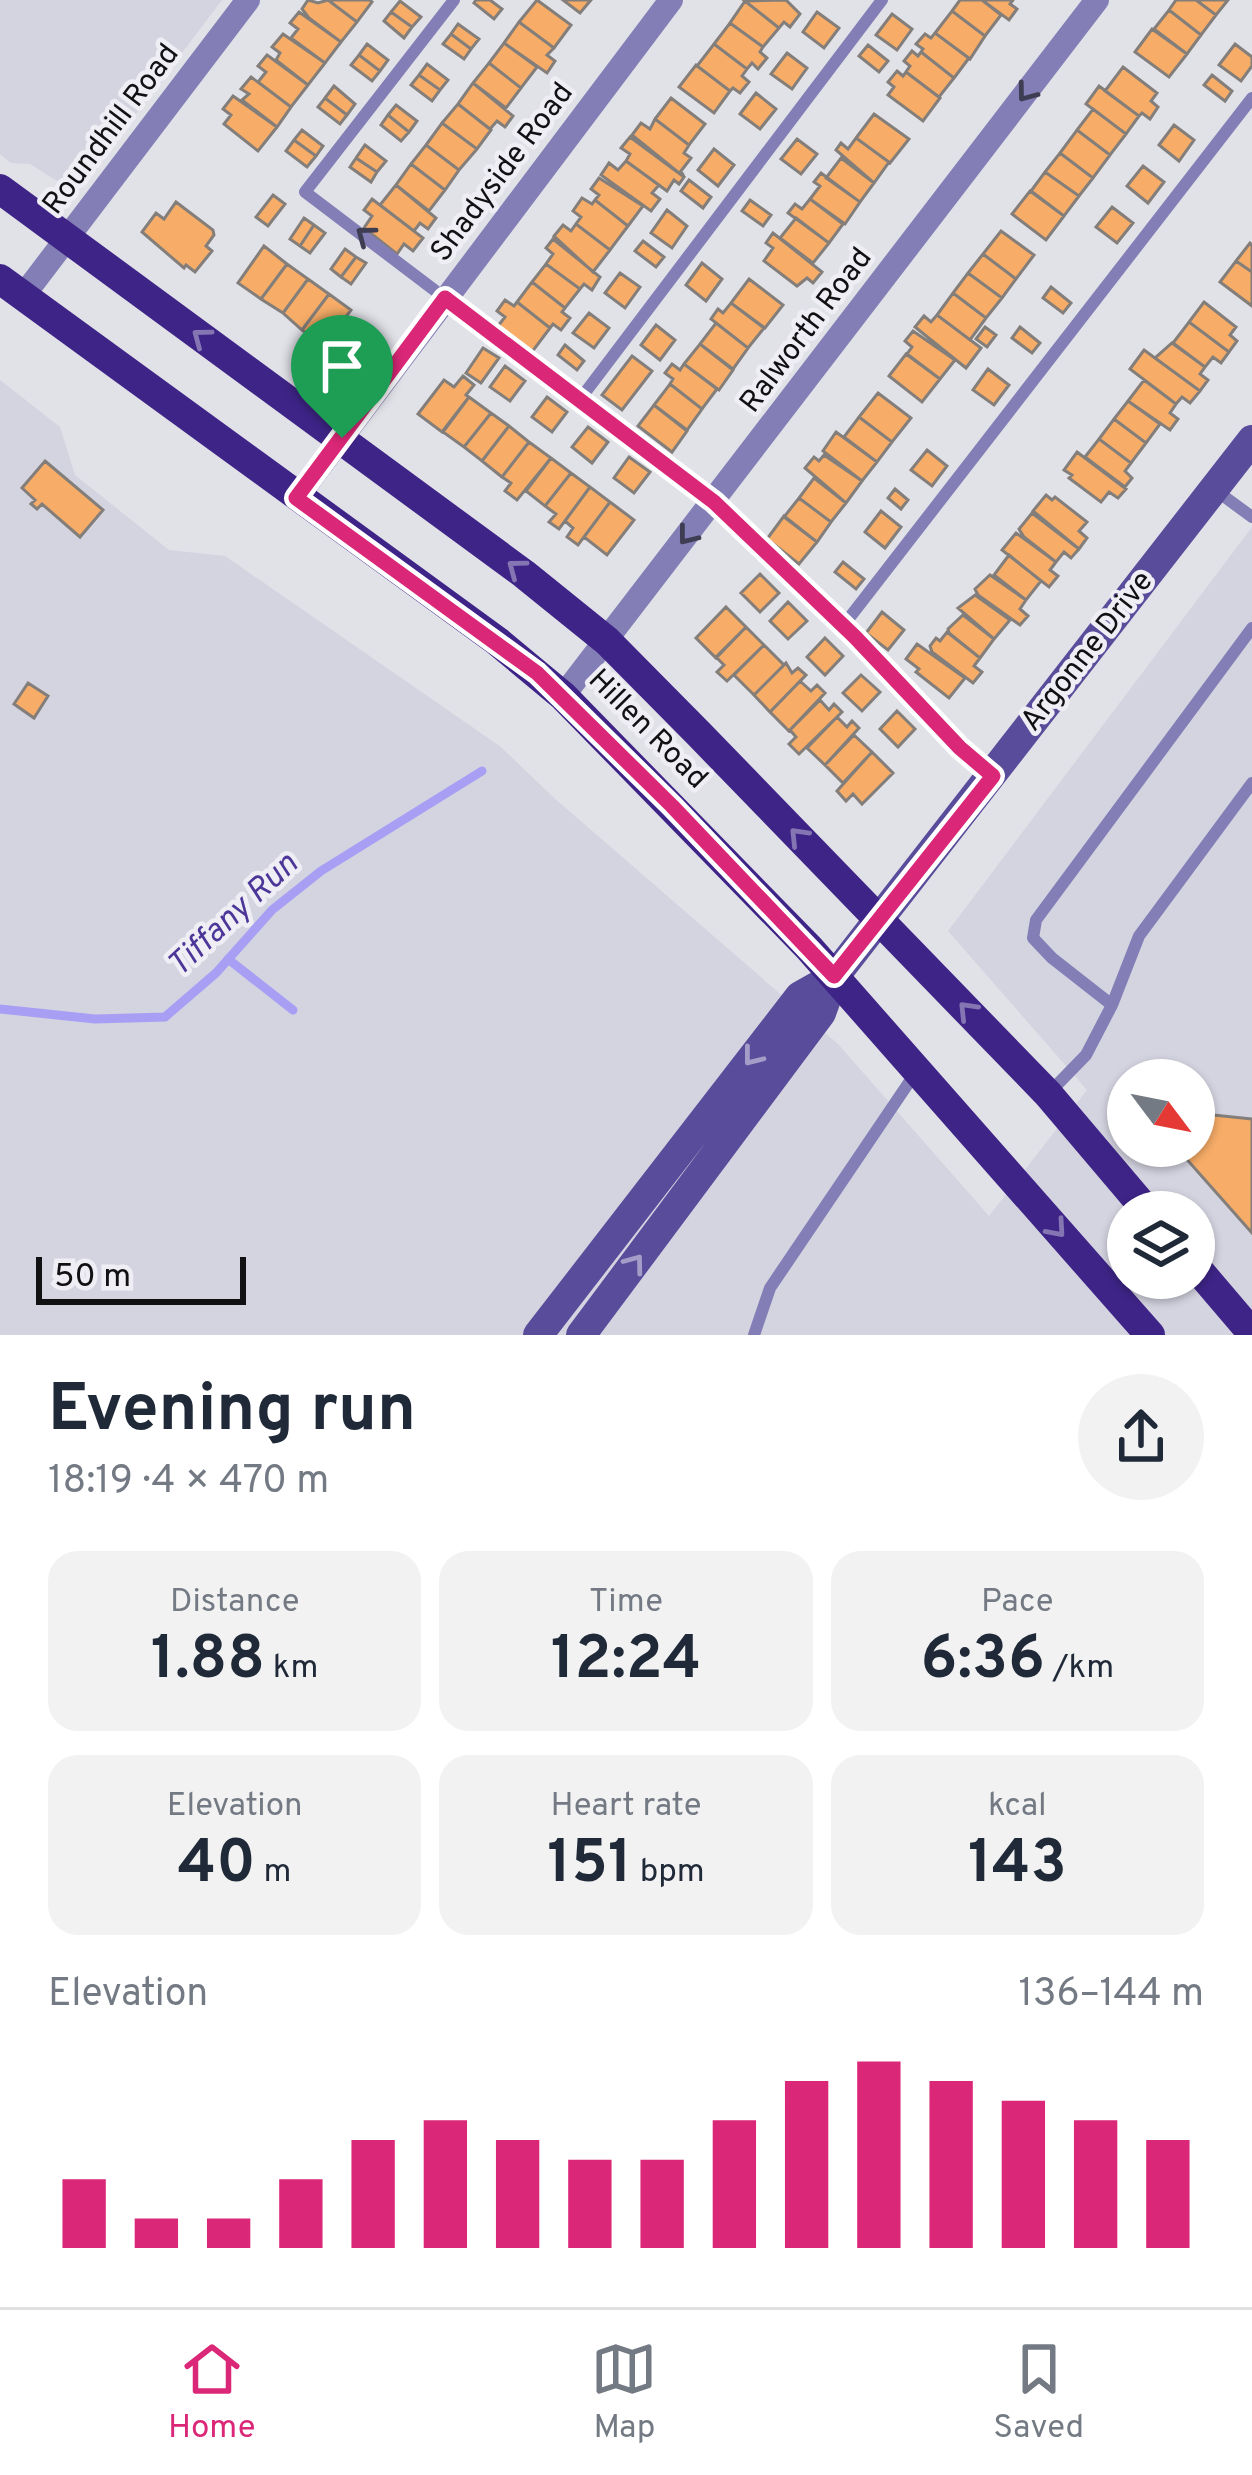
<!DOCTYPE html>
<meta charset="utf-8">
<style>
:root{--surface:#fff;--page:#f2f2f3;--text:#1f2937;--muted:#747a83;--line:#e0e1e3;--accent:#db2777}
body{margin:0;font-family:Overpass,sans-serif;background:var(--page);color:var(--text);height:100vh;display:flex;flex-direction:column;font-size:45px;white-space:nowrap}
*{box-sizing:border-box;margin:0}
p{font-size:39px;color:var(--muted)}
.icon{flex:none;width:66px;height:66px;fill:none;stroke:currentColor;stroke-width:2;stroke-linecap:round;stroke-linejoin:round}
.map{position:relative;height:1335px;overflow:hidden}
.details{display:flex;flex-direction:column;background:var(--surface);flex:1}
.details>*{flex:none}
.needle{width:78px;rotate:122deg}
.controls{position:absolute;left:1107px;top:1059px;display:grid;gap:24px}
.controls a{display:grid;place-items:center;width:108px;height:108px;border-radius:50%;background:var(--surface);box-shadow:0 3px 9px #0004;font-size:60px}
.scale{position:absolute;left:36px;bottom:30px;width:210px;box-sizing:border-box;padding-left:12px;border:6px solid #111113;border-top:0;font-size:33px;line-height:42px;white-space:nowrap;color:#111113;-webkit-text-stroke:9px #efeef5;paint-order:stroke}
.pin{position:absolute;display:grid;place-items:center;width:102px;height:102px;color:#fff;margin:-123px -51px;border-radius:50% 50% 50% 0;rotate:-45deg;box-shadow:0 0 12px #0007}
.pin .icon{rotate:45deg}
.round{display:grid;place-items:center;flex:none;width:126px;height:126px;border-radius:63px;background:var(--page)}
.headline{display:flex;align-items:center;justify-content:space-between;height:204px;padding:0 48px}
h1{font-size:66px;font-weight:700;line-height:90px}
.metrics{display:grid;grid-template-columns:repeat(3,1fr);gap:18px;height:204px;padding:12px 48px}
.metrics div{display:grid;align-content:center;border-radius:30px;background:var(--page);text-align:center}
.metrics b{font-size:60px;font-weight:700}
.metrics small{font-size:33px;font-weight:400}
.metrics p{font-size:33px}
.chart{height:336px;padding:24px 48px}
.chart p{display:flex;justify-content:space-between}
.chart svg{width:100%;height:216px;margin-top:12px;stroke:var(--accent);stroke-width:6}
.dock{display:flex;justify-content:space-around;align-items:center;height:168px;border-top:3px solid var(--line);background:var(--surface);font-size:33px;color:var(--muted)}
.dock a{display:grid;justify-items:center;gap:6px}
.dock .active{color:var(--accent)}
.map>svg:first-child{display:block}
</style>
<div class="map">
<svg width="1252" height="1335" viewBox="0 0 1252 1335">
<rect width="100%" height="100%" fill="#e1e1e8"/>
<path fill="#d4d4e1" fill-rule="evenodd" d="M 0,0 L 222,0 L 76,193 L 30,164 L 11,163 L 0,154 Z
M 0,380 L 60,427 L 75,475 L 169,550 L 225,556 L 501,747 L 553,797 L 838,1044 L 989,1216 L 1087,1090 L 948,931 L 1252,527 L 1252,1335 L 0,1335 ZM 1128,1080 L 1194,1080 L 1194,1146 L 1128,1146 ZM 1128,1212 L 1194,1212 L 1194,1278 L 1128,1278 Z"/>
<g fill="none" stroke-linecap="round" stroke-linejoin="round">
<path stroke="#a89ff4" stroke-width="9" d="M 228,959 L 293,1010
M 0,1009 L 95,1019 L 165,1017 L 216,973 L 272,910 L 321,871 L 482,771"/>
</g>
<path fill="#f7ad68" stroke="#837e7a" stroke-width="3" d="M 308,0 L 318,3 L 328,0 L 357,22 L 341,42 L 309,18 L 302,9 Z
M 328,0 L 370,0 L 372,2 L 357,22 Z
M 476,0 L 490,0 L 502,9 L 494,19 L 474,3 Z
M 537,0 L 571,25 L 554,48 L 519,22 Z
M 563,0 L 591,0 L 580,13 Z
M 786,0 L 800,14 L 790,27 L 784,22 L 779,28 L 745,1 Z
M 960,0 L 982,0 L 1001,15 L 985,36 L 952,11 Z
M 982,0 L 1013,0 L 1010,4 L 1017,9 L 1009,20 Z
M 1176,0 L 1196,0 L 1216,15 L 1201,35 L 1169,10 Z
M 1196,0 L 1228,0 L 1216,15 Z
M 400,1 L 421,17 L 412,27 L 391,12 Z
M 745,1 L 779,28 L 763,47 L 730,23 Z
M 1169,10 L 1201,35 L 1187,54 L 1154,29 Z
M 952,11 L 985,36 L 970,59 L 935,33 Z
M 299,12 L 341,42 L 325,63 L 291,38 L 298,29 L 290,23 Z
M 391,12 L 412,27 L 404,38 L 384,21 Z
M 817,12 L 839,28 L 824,48 L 803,32 Z
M 892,14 L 912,29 L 897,50 L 876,35 Z
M 519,22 L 554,48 L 547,55 L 555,61 L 547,73 L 504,43 Z
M 730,23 L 763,47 L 760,52 L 767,58 L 758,69 L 752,63 L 747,69 L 714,44 Z
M 458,24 L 479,39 L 471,49 L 451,34 Z
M 1152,29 L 1187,54 L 1169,77 L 1135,52 Z
M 935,33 L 969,58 L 954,78 L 921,52 L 923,49 L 916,44 L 925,34 L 931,38 Z
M 283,34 L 325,63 L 308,85 L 276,60 L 280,53 L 272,47 Z
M 451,34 L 471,49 L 464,59 L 443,44 Z
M 504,43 L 537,67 L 521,88 L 489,63 Z
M 367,44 L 388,60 L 380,71 L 359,55 Z
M 714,44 L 747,69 L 742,76 L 749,82 L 740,93 L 733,88 L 730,91 L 697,66 Z
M 1235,44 L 1252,57 L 1252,66 L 1241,81 L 1219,65 Z
M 868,45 L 888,61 L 879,72 L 859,56 Z
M 912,51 L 918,56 L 921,52 L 954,78 L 939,97 L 906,72 L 910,66 L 904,61 Z
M 787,53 L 807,68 L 792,89 L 771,74 Z
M 267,55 L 308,85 L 291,107 L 258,82 L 266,72 L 258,66 Z
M 359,55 L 380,71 L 372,81 L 351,65 Z
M 489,63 L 521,88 L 506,108 L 473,83 Z
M 427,64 L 448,80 L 440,90 L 419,75 Z
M 696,65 L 730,91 L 714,113 L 679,87 Z
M 1123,67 L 1157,93 L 1151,101 L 1158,107 L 1150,119 L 1142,113 L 1139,116 L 1105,91 Z
M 897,71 L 903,76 L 906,72 L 940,98 L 923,121 L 888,95 L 894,87 L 888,82 Z
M 419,75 L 440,90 L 432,101 L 411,85 Z
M 1212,75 L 1232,91 L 1225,101 L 1204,85 Z
M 251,77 L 291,107 L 277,127 L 242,100 L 249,94 L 241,89 Z
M 473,83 L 513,116 L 505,127 L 497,121 L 490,129 L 458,104 Z
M 334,86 L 355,104 L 347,115 L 325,98 Z
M 1099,86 L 1139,116 L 1126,134 L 1086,104 Z
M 756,93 L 776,109 L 760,129 L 740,114 Z
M 233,96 L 277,127 L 258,151 L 224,124 L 231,115 L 223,109 Z
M 325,98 L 347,115 L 340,124 L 318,107 Z
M 671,98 L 705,124 L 689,145 L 655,119 Z
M 458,104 L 491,130 L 477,149 L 442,123 Z
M 396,105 L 417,121 L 409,132 L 388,115 Z
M 1093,109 L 1126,134 L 1110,155 L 1077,130 Z
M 874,114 L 909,139 L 890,163 L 856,138 Z
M 388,115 L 409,132 L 401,141 L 381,125 Z
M 655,119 L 689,145 L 684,153 L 691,158 L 681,171 L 684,177 L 632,135 L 641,123 L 650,129 Z
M 442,123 L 477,149 L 459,170 L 426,145 Z
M 1174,125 L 1194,140 L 1179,161 L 1159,145 Z
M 302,130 L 323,146 L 316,156 L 294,140 Z
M 1077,130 L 1110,155 L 1093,178 L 1060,153 Z
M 630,137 L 684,177 L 679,184 L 674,180 L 667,191 L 626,161 L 630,154 L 621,148 Z
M 856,138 L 889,162 L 874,183 L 836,150 L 841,143 L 848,149 Z
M 797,139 L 817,154 L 801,174 L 781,159 Z
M 294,140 L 316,156 L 307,167 L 286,151 Z
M 365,145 L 386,161 L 377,172 L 356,158 Z
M 426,145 L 459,170 L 445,190 L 411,164 Z
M 714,149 L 734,165 L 718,186 L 698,170 Z
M 1060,153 L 1093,178 L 1079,196 L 1045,172 Z
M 356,158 L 377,172 L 371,182 L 350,167 Z
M 841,158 L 874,183 L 860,202 L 826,178 Z
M 626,161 L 659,185 L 652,193 L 660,199 L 651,211 L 601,175 L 609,163 L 618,170 Z
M 411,164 L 445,190 L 429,211 L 396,185 Z
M 1143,166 L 1164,182 L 1148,203 L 1127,186 Z
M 1045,172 L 1079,196 L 1064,216 L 1031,191 Z
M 821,173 L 860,202 L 845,224 L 810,199 L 820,186 L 814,182 Z
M 599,178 L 643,206 L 628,226 L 595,200 L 599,195 L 591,189 Z
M 689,180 L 711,197 L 703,208 L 681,191 Z
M 396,185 L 436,218 L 428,229 L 420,223 L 414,231 L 380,205 Z
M 1030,191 L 1064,216 L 1046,240 L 1012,214 Z
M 273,195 L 285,204 L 268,226 L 256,217 Z
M 582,198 L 592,204 L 595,200 L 628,226 L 610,250 L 576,224 L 581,217 L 573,211 Z
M 372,199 L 423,238 L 413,251 L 404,244 L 397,254 L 364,228 L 372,216 L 364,210 Z
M 810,199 L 843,224 L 829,243 L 788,213 L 795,204 L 802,209 Z
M 750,200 L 771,215 L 763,226 L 742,211 Z
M 176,202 L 213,230 L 214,235 L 206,246 L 212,251 L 195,272 L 186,265 L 184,268 L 142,232 L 156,213 L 164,219 Z
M 1112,207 L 1133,223 L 1117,243 L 1096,227 Z
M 667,210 L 687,226 L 672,248 L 651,233 Z
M 304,218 L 314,225 L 300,246 L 290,239 Z
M 796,218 L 829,243 L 813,263 L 780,238 Z
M 576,224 L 610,250 L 593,272 L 554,236 L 563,225 L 571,231 Z
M 314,225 L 325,233 L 310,253 L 300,246 Z
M 1001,231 L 1034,255 L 1016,279 L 983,254 Z
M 773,233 L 822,272 L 813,283 L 807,278 L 797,286 L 764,261 L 773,248 L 766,243 Z
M 553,239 L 600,277 L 592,290 L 584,284 L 580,289 L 546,264 L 553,254 L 546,248 Z
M 643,241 L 664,257 L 656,267 L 635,251 Z
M 1250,243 L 1252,245 L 1252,272 L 1236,261 Z
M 264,246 L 287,264 L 261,299 L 238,283 Z
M 345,249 L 356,257 L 341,277 L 331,269 Z
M 983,254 L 1016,279 L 1002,298 L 968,273 Z
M 356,257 L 366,263 L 351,284 L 341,277 Z
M 1236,261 L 1252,272 L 1252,306 L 1220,282 Z
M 702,263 L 722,279 L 706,301 L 686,285 Z
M 287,264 L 308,279 L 283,313 L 261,299 Z
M 546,264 L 580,289 L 565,308 L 532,282 Z
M 620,273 L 640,287 L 625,308 L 605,293 Z
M 968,273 L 1002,298 L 986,318 L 953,293 Z
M 308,279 L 329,294 L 302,330 L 283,313 Z
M 749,279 L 783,305 L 765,328 L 731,303 Z
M 532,282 L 565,308 L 562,312 L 570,318 L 561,330 L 553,324 L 550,328 L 517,302 Z
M 1051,287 L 1071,303 L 1063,313 L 1043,298 Z
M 953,293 L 986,318 L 970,340 L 937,315 Z
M 329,294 L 351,310 L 324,346 L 302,330 Z
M 505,300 L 514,306 L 517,302 L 550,328 L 532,352 L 498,326 L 505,317 L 497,311 Z
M 1204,302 L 1236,327 L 1230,335 L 1237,341 L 1229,352 L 1189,322 Z
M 731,303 L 764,328 L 748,348 L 711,319 L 718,309 L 723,313 Z
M 589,313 L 609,328 L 594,348 L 573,333 Z
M 937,315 L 981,348 L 966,368 L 915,327 L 924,316 L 931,322 Z
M 1189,322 L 1229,352 L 1221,363 L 1213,357 L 1205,367 L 1173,343 Z
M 716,323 L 748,348 L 733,369 L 700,344 Z
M 656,325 L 675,340 L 660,360 L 641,345 Z
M 985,327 L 996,335 L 987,347 L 976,339 Z
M 1020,327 L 1040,343 L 1032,353 L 1012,338 Z
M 913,331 L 955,360 L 940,379 L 907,354 L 912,347 L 905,341 Z
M 1172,343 L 1205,367 L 1200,374 L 1208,380 L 1200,391 L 1155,358 Z
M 700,344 L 733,370 L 719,390 L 684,364 Z
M 565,345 L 584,361 L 577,370 L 558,355 Z
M 483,348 L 499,358 L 481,383 L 466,373 Z
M 1144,350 L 1200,391 L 1190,403 L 1182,397 L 1176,404 L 1130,369 Z
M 906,354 L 940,379 L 922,402 L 889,376 Z
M 632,356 L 652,371 L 622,410 L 602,395 Z
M 672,364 L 680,370 L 684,364 L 717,389 L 702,409 L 670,384 L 673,379 L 665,373 Z
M 505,366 L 525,381 L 510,401 L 490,387 Z
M 988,369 L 1009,385 L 994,405 L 973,390 Z
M 463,376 L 474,385 L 466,395 L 469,397 L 442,432 L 418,414 L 444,380 L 454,387 Z
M 1144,380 L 1176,404 L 1170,413 L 1178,419 L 1170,430 L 1128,401 Z
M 670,384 L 702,409 L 687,430 L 654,405 Z
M 878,393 L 911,418 L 892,442 L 859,417 Z
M 469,397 L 491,413 L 464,447 L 443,432 Z
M 547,397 L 567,412 L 552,432 L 532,417 Z
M 1128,401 L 1160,424 L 1146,443 L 1114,419 Z
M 654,405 L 687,431 L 672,452 L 638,426 Z
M 491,413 L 509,426 L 482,461 L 464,447 Z
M 859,417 L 892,442 L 877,462 L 844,437 Z
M 1114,419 L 1146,443 L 1131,463 L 1099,439 Z
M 509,426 L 529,442 L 502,477 L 482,461 Z
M 588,427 L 608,442 L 592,463 L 572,447 Z
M 836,432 L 877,462 L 862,481 L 823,451 Z
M 1099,439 L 1131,463 L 1125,471 L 1132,478 L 1125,487 L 1085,457 Z
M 529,442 L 551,458 L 517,500 L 505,491 L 511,483 L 502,477 Z
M 927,450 L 947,466 L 932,486 L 911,470 Z
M 1077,452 L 1126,489 L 1118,498 L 1109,492 L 1101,502 L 1069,478 L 1072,475 L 1064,470 Z
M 824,455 L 862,481 L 846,503 L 805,468 L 814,457 L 819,461 Z
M 629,457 L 650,472 L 634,493 L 614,478 Z
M 551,458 L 571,473 L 545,506 L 526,491 Z
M 45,461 L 103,510 L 80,537 L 42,504 L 37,509 L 31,504 L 35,500 L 22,488 Z
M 571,473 L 590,487 L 559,529 L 549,522 L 556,514 L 545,506 Z
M 814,478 L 846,503 L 831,522 L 799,498 Z
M 590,487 L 610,502 L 578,545 L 567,537 L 573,528 L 565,521 Z
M 895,489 L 908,500 L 901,509 L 888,498 Z
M 1046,495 L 1052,500 L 1055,497 L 1087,522 L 1079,531 L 1087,538 L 1079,549 L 1033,511 Z
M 799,498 L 831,522 L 817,542 L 784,517 Z
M 610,502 L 634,520 L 607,555 L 584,537 Z
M 881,511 L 901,527 L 885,548 L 865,532 Z
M 1032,513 L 1079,549 L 1071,558 L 1064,552 L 1056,562 L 1024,537 L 1019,529 Z
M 784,516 L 817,542 L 799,564 L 767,539 Z
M 1016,533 L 1056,562 L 1050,570 L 1058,576 L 1049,587 L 1002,550 Z
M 1009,555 L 1041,581 L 1026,600 L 994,575 Z
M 843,562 L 864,579 L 856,589 L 835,572 Z
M 760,574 L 779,593 L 760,612 L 741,593 Z
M 990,575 L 1026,600 L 1020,609 L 1028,616 L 1020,625 L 978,595 L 975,589 Z
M 975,595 L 1010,620 L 994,639 L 958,608 Z
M 788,602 L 807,621 L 788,639 L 770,621 Z
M 726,607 L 746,627 L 716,658 L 696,638 Z
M 882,612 L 904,630 L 888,650 L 866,633 Z
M 963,615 L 994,639 L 980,658 L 949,633 L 948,629 Z
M 746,627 L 764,645 L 727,681 L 717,672 L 724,665 L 716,657 Z
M 947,632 L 980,658 L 974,666 L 982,672 L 973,683 L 932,652 L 930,646 L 936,638 L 940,641 Z
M 825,638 L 843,656 L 825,675 L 807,657 Z
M 917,644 L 965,678 L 949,698 L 916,672 L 919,669 L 906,659 Z
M 764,645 L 784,665 L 754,695 L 734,675 Z
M 786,663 L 792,673 L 798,668 L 806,675 L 770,712 L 754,695 Z
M 861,675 L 880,692 L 862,711 L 843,693 Z
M 800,681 L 811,691 L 817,685 L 825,693 L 789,731 L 770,712 Z
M 28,683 L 48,696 L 34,718 L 14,704 Z
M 820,700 L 829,710 L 834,704 L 842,712 L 799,754 L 789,744 L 796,737 L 790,730 Z
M 897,711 L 915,729 L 898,747 L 880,729 Z
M 837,717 L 847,727 L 852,721 L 859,728 L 825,765 L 807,748 Z
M 854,735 L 872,752 L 843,783 L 825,765 Z
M 872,752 L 893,773 L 862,804 L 853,794 L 846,801 L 837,791 Z
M 1194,1113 L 1252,1119 L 1252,1233 L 1175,1146 L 1194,1146 Z"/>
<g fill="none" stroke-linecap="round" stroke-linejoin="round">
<path stroke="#837eb5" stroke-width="12" d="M 454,0 L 305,192 L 714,502 L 855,637 L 960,748 L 992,775
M 581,398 L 882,0
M 1214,489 L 1252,517
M 843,626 L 1252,98
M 1112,1005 L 1052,958 L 1033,938 L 1036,920 L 1252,628
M 1049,1093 L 1086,1055 L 1112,1005 L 1139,936 L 1252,783
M 754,1335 L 770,1288 L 916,1072"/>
<path stroke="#837eb5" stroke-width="24" d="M 23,296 L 248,0
M 296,498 L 671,0
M 563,696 L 1097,0"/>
<path stroke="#594c9b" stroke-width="30" d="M 538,1335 L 800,996 L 834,977
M 581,1335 L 821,1013 L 834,977 L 1252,440"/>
<path stroke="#3e2487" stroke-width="30" d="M 0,189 L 524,574 L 607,641 L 699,734 L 1048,1094 L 1148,1212
M 0,279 L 497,641 L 563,696 L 809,948 L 1150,1335
M 1194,1265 L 1252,1333"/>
</g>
<defs><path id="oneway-chevron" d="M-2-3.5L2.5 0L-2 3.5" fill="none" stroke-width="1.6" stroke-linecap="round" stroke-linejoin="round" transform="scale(3)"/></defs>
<g stroke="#3f3d54">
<use href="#oneway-chevron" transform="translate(1026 93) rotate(127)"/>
<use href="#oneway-chevron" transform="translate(365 235) rotate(-143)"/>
<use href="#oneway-chevron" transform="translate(687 536) rotate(128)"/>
</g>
<g stroke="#8575b3">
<use href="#oneway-chevron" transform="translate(201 337) rotate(-143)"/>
<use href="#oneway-chevron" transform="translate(516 568) rotate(-143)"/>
<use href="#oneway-chevron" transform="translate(798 836) rotate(-134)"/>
<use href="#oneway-chevron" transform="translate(967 1010) rotate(-134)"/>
<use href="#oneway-chevron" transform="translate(1057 1229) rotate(49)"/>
</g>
<g stroke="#a49dc8">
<use href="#oneway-chevron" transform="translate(752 1057) rotate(128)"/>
<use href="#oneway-chevron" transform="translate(635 1263) rotate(-53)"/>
</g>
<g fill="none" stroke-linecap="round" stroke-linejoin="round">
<defs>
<path id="route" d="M 445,298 L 714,502 L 855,637 L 960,748 L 993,776 L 834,976 L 672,806 L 537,673 L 296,498 Z"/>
</defs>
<use href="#route" stroke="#fff" stroke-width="24"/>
<use href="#route" stroke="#db2777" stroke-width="15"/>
</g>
<g text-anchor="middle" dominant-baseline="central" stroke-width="9" stroke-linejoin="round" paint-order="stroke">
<g font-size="30" fill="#111113" stroke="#efeef5">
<text transform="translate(112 130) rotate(-53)">Roundhill Road</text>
<text transform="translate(503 173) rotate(-53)">Shadyside Road</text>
<text transform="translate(807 331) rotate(-53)">Ralworth Road</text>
<text transform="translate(1088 652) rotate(-52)">Argonne Drive</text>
<text transform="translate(647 730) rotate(45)">Hillen Road</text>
</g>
<g font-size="33" font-style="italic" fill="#4c3698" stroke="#efeef5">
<text transform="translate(234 916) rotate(-43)">Tiffany Run</text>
</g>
</g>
</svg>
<div class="controls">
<a><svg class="needle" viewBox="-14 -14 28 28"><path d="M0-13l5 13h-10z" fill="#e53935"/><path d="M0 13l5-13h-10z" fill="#747a83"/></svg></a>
<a><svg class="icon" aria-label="layers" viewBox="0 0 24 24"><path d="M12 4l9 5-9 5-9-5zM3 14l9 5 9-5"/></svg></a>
</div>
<div class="scale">50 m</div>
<div class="pin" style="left:342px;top:438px;background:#1e9e55"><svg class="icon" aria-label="arrive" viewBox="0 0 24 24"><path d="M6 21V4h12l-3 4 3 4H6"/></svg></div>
</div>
<section class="details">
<div class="headline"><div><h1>Evening run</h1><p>18:19 · 4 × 470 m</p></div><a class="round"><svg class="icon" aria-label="share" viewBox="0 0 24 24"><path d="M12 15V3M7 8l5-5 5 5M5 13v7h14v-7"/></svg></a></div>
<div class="metrics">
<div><p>Distance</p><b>1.88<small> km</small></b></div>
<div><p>Time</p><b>12:24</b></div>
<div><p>Pace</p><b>6:36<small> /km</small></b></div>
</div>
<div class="metrics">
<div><p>Elevation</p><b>40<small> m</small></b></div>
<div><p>Heart rate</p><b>151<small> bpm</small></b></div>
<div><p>kcal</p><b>143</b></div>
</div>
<div class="chart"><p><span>Elevation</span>136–144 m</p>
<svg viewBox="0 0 160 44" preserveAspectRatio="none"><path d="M5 44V30M15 44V38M25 44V38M35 44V30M45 44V22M55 44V18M65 44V22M75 44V26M85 44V26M95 44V18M105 44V10M115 44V6M125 44V10M135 44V14M145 44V18M155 44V22"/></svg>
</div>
</section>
<nav class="dock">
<a class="active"><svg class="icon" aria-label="home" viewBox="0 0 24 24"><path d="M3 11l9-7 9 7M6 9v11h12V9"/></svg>Home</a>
<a><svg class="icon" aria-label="map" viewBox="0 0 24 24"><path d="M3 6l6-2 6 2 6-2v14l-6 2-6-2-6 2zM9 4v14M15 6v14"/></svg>Map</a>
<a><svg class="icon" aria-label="saved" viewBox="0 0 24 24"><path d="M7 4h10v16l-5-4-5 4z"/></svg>Saved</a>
</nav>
